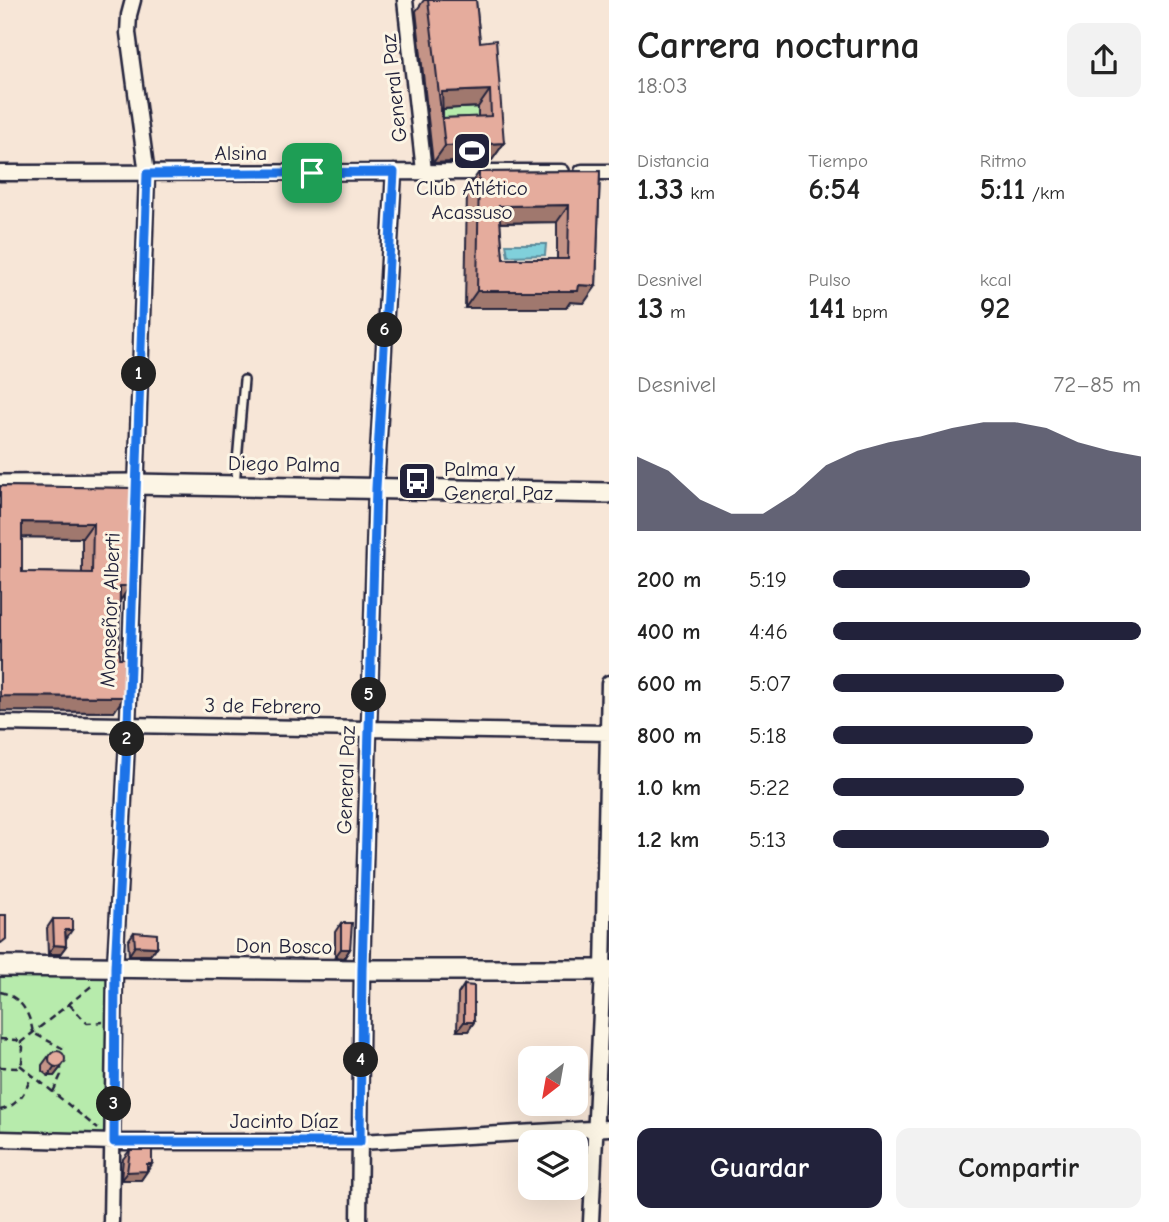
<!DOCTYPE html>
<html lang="es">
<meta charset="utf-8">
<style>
:root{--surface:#fff;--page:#f2f2f2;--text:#222;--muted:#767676;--accent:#22223b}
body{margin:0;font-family:"Comic Neue",sans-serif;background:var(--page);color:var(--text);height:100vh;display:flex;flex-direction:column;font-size:26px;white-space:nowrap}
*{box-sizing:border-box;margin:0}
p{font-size:23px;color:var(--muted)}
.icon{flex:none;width:38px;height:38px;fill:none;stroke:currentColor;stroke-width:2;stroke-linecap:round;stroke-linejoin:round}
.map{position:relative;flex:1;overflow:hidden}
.details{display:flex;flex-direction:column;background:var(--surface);width:560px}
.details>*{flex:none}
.needle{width:46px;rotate:211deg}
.buttons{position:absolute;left:518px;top:1046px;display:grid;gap:14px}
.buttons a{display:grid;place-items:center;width:70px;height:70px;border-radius:14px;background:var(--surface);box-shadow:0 7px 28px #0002;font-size:35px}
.pin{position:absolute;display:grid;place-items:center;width:60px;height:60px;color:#fff;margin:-30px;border-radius:14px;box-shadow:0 4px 10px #0006}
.km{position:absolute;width:35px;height:35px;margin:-18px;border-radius:50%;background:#222;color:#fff;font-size:19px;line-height:35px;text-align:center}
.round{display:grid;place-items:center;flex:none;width:74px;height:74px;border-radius:14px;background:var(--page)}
.summary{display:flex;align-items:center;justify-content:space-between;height:119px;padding:0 28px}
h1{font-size:38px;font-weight:600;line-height:52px}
.figures{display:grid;grid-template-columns:repeat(3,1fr);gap:10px;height:119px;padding:7px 28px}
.figures div{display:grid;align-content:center}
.figures b{font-size:30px;font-weight:600}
.figures small{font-size:19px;font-weight:400}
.figures p{font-size:19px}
.chart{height:196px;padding:14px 28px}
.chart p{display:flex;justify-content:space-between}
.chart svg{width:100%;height:126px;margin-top:7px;fill:var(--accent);opacity:.7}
.primary-button{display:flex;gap:14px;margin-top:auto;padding:14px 28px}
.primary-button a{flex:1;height:80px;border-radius:14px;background:var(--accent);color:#fff;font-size:28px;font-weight:600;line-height:80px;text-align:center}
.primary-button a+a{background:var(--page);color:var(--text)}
ul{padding:0 28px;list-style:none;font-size:23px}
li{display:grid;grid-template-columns:112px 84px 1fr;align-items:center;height:52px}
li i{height:18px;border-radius:9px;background:var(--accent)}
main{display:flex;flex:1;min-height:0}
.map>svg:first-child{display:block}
</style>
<main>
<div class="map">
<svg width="609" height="1222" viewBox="0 0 609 1222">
<rect width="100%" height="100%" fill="#f7e6d7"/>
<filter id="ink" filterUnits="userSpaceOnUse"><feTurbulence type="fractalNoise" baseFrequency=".0143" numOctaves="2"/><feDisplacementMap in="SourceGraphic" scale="14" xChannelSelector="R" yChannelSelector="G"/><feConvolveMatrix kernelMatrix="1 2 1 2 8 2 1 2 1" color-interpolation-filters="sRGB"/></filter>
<g filter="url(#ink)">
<path fill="#b7ebac" stroke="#6c8674" stroke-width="2" d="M 478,107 L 479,134 L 431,135 L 430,109 Z
M 0,977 L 109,977 L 107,1137 L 0,1135 Z"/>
<path fill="#80d0db" stroke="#5a8a9b" stroke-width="2" d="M 506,244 L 546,244 L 545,255 L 508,256 Z"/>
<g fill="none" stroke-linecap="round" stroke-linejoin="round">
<defs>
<path id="lane" d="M 235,485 L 244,380"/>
<path id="street" d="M 405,0 L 424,171
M 582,172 L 609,172
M 0,173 L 562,172
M 0,723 L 609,733
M 0,1139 L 114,1142 L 360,1142 L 609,1128
M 111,1222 L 115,967 L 128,724 L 147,174 L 128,33 L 129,15 L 133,0
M 359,1222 L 362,970 L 376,488 L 394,172
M 591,1222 L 603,970 L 609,683"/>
<path id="secondary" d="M 0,485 L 135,484 L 609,493
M 0,966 L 362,970 L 609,970"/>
</defs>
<use href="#lane" stroke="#22223b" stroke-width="12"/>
<use href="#street" stroke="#22223b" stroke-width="19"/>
<use href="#secondary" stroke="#22223b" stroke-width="24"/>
<path stroke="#22223b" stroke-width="2.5" stroke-dasharray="7 5" stroke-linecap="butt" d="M 0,992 C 21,996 30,1014 33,1033 L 62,1048 L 62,1056
M 69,1004 L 87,1023 L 103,1022
M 0,1039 L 17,1040 L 23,1047 L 22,1062 L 17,1068 L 0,1067
M 20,1043 L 94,984
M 20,1065 L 98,1129
M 53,1092 L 61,1075 L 61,1066
M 0,1110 C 18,1106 26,1092 32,1074"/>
<use href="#lane" stroke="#fcf5e5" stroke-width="7"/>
<use href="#street" stroke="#fcf5e5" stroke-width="14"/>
<use href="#secondary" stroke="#fcf5e5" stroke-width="19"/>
</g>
<path fill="#c59487" stroke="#22223b" stroke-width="2" fill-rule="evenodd" d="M 424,0 L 476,0 L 480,42 L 504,143 L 492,160 L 433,163 L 416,11 ZM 478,107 L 478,117 L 443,118 L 443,109 Z
M 600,171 L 596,286 L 584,303 L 570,302 L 566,308 L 465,308 L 467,189 L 479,172 ZM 557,222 L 557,259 L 503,259 L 500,223 Z
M 0,486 L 131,488 L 120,601 L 114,712 L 0,711 ZM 22,537 L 82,538 L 82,573 L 22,572 Z
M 53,919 L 66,939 L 66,946 L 60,954 L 48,954 L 47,928 Z
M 341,923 L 350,949 L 344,958 L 335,957 L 335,932 Z
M 134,932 L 157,947 L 150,955 L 129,955 L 128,941 Z
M 464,985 L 474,1022 L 468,1031 L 457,1031 L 458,994 Z
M 48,1057 L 64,1063 L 54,1076 L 48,1076 L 42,1071 L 42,1065 Z
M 130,1150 L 152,1164 L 141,1180 L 121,1180 L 123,1159 Z"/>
<path fill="#a0786e" stroke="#22223b" stroke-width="2" d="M 490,90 L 478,107 L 441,109 L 442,92 Z
M 504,143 L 492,160 L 433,163 L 445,146 Z
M 569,205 L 557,222 L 488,223 L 499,206 Z
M 579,285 L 596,286 L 584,303 L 570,302 L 566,308 L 465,308 L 477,291 Z
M 22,522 L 93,523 L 82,538 L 11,537 Z
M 120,586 L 130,586 L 120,601 Z
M 0,696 L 124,697 L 114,712 L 0,711 Z
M 65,930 L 72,930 L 66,939 Z
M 54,945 L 66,946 L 60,954 L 48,954 Z
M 135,946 L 157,947 L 150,955 L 129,955 Z
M 341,949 L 350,949 L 344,958 L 335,957 Z
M 464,1022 L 474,1022 L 468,1031 L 457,1031 Z
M 64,1063 L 54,1076 L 48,1076 L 54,1067 Z
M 147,1164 L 152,1164 L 141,1180 L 121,1180 L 127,1172 Z"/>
<path fill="#e5ac9d" stroke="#22223b" stroke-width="2" fill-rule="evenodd" d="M 428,0 L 476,0 L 480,42 L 496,40 L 504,143 L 445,146 ZM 490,90 L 491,116 L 443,118 L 442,92 Z
M 600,171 L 596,286 L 579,285 L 578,291 L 477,291 L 479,172 ZM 569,205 L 568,259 L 503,259 L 499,206 Z
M 0,486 L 131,488 L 130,586 L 120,586 L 119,658 L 125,658 L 124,697 L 0,696 ZM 22,522 L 93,523 L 92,573 L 22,572 Z
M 0,915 L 6,915 L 6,939 L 1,943 L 0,943 Z
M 53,919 L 72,919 L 72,930 L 65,930 L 66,946 L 54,945 Z
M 341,923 L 352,923 L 350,949 L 341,949 Z
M 134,932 L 157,934 L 157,947 L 135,946 Z
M 464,985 L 474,986 L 474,1022 L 464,1022 Z
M49 1059a8 8 0 1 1 16 0a8 8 0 1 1-16 0Z
M 130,1150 L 152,1150 L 152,1164 L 147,1164 L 147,1171 L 127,1172 Z"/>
</g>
<g fill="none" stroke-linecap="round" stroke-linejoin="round" filter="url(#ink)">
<defs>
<path id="route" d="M 394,172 L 376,488 L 362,970 L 360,1142 L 114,1142 L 115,967 L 128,724 L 147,174 Z"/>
</defs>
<use href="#route" stroke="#fff" stroke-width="14"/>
<use href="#route" stroke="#1a73e8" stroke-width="9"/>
</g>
<defs>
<symbol id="stadium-square" viewBox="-11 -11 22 22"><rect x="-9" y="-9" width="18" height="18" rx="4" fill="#22223b" stroke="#fcf5e5"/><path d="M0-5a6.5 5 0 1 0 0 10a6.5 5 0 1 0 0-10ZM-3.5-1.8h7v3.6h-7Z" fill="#fff"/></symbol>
<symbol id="bus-square" viewBox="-11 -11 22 22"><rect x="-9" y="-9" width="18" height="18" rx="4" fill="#22223b" stroke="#fcf5e5"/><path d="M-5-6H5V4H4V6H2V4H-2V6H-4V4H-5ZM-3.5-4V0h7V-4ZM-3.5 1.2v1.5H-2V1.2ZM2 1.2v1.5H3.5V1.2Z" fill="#fff"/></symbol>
</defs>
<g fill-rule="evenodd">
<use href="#stadium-square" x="450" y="129" width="44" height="44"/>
<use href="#bus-square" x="395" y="459" width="44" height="44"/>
</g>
<g text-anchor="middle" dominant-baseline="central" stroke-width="6" stroke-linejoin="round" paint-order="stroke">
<g font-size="21" fill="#22223b" stroke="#fcf5e5">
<text transform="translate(394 88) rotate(-96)">General Paz</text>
<text x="241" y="153">Alsina</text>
<text transform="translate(284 464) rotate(1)">Diego Palma</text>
<text transform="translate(110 610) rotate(-88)">Monseñor Alberti</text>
<text transform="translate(263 706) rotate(1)">3 de Febrero</text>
<text transform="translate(346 780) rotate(-88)">General Paz</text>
<text transform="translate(284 946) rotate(1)">Don Bosco</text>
<text x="284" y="1121">Jacinto Díaz</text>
</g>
<g font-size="21" fill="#22223b" stroke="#fcf5e5">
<text x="472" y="188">Club Atlético<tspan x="472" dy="24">Acassuso</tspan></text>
<text x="444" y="469" text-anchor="start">Palma y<tspan x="444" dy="24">General Paz</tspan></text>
</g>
</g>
</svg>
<div class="buttons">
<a><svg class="needle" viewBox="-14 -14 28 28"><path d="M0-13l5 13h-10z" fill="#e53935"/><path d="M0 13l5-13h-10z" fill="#767676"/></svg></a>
<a><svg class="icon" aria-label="layers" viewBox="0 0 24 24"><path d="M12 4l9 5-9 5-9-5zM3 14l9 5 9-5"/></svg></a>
</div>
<div class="pin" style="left:312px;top:173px;background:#1e9e55"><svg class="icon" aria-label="arrive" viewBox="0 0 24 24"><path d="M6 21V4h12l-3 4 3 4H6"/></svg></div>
<b class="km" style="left:139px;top:374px">1</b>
<b class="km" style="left:127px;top:739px">2</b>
<b class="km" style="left:114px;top:1104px">3</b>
<b class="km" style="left:361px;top:1060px">4</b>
<b class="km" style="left:369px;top:695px">5</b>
<b class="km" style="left:385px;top:330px">6</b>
</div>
<section class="details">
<div class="summary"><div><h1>Carrera nocturna</h1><p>18:03</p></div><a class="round"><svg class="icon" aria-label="share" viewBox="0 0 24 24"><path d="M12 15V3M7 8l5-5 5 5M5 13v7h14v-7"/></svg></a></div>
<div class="figures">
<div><p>Distancia</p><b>1.33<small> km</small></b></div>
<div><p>Tiempo</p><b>6:54</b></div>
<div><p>Ritmo</p><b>5:11<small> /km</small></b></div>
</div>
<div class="figures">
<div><p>Desnivel</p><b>13<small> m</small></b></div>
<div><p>Pulso</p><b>141<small> bpm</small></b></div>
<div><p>kcal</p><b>92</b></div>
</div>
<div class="chart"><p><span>Desnivel</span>72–85 m</p>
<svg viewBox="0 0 160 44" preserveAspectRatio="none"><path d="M0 44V18L10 23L20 33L30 38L40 38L50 31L60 21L70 16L80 13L90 11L100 8L110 6L120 6L130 8L140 13L150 16L160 18V44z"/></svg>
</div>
<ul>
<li><b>200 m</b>5:19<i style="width:64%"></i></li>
<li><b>400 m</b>4:46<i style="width:100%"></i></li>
<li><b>600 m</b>5:07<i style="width:75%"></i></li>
<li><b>800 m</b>5:18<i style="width:65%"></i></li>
<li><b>1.0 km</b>5:22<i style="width:62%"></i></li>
<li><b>1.2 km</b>5:13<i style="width:70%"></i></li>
</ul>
<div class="primary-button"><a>Guardar</a><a>Compartir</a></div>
</section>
</main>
